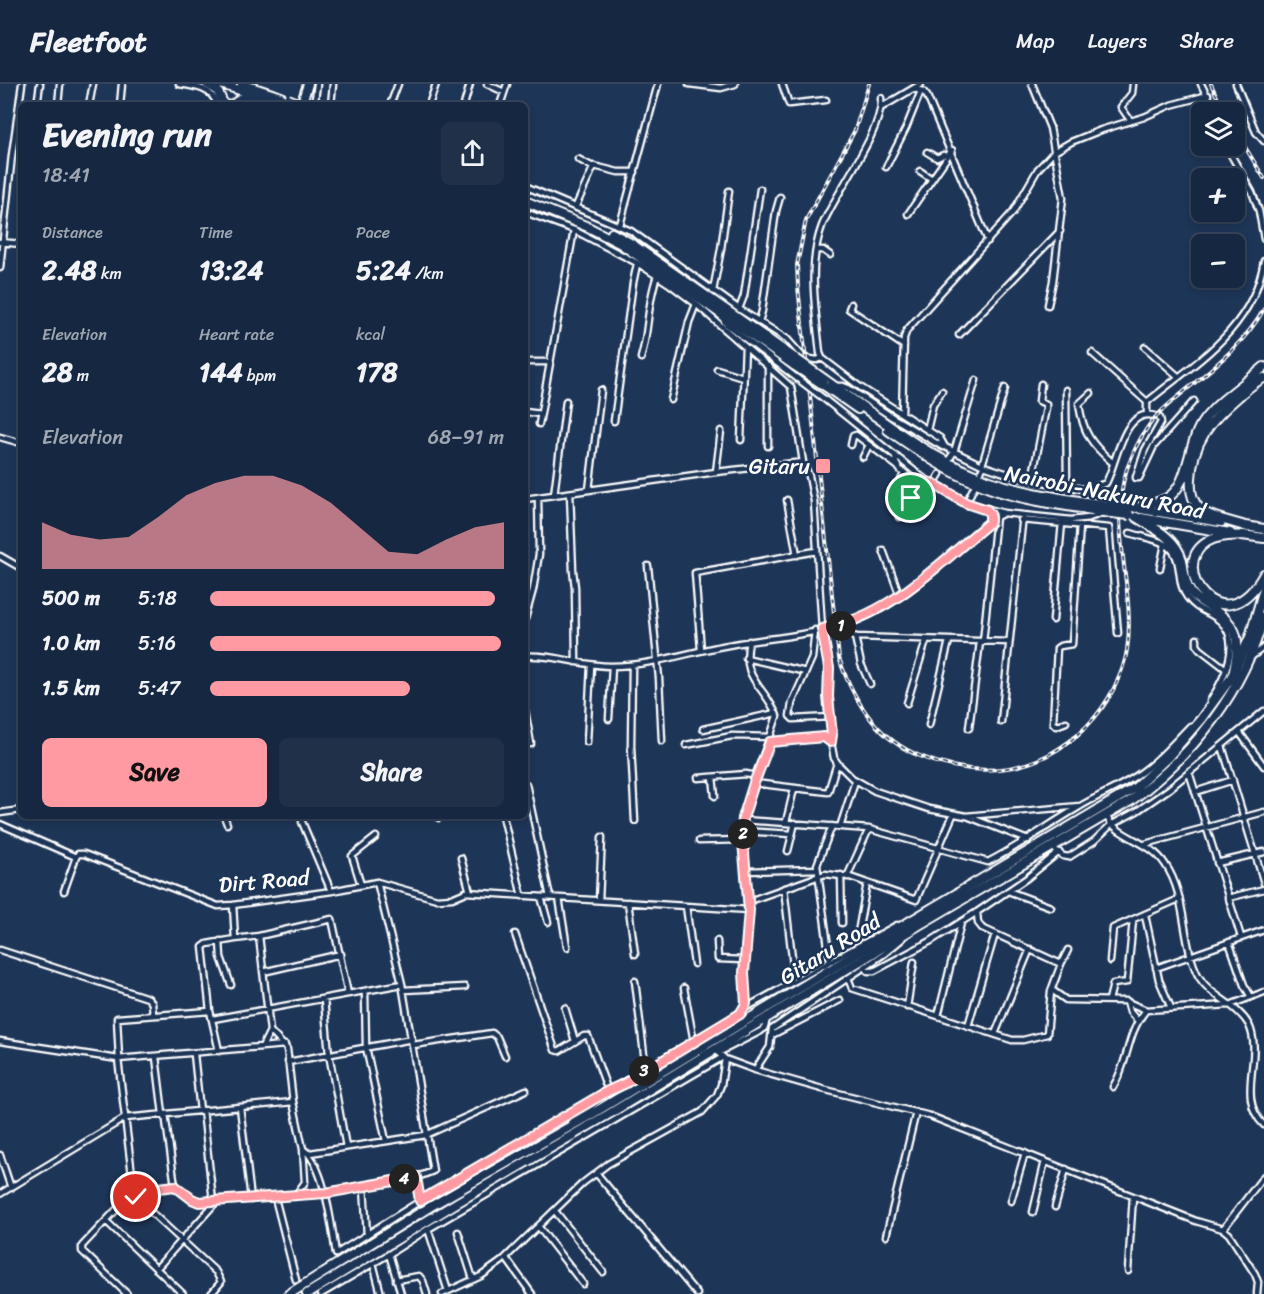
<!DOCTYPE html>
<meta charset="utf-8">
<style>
:root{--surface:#162841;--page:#1f3048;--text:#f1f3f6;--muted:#9ea6b1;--line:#35445a;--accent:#ff9aa2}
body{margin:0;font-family:Sriracha,sans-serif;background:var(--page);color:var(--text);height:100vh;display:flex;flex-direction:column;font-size:22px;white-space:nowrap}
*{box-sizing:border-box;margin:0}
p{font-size:20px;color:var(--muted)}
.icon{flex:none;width:33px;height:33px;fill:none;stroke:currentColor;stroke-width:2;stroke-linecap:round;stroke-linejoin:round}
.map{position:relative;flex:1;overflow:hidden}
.sheet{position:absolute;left:18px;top:18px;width:510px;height:717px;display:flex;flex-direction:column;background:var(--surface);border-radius:9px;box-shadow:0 3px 9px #0003,0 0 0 2px var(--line)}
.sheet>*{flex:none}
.controls{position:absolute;left:1191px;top:18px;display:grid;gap:12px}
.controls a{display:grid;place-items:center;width:54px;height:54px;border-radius:9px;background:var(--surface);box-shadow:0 3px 9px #0003,0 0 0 2px var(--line);font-size:30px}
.pin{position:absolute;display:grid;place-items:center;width:51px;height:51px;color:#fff;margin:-26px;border:3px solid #fff;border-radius:50%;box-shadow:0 2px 6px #0007}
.km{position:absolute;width:30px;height:30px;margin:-15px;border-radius:50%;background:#222;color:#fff;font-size:16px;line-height:30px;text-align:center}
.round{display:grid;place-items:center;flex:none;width:63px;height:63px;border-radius:9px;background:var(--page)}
.headline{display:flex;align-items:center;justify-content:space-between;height:102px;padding:0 24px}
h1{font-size:33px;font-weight:700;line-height:45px}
.metrics{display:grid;grid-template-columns:repeat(3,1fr);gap:9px;height:102px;padding:6px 24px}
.metrics div{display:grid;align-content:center}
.metrics b{font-size:26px;font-weight:700}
.metrics small{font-size:16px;font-weight:400}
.metrics p{font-size:16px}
.chart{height:168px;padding:12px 24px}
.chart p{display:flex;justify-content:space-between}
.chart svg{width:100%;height:108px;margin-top:6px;fill:var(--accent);opacity:.7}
.primary-button{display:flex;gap:12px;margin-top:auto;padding:12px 24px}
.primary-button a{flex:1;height:69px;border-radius:9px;background:var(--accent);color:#111;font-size:24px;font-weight:700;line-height:69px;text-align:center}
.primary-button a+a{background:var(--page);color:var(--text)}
ul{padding:0 24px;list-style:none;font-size:20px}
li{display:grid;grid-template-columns:96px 72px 1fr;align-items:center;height:45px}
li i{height:15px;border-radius:8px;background:var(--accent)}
header{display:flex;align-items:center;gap:36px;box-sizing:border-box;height:84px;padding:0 30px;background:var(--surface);border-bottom:2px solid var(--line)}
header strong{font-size:28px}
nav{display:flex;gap:33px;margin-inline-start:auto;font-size:21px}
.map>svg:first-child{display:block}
</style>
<header>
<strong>Fleetfoot</strong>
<nav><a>Map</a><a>Layers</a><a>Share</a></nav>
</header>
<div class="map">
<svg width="1264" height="1210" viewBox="0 0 1264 1210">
<rect width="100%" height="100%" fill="#1d3557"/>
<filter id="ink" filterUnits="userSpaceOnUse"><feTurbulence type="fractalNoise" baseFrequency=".0167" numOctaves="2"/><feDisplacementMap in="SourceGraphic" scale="12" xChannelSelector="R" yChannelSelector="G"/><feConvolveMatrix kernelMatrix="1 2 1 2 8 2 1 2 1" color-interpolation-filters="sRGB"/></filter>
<g filter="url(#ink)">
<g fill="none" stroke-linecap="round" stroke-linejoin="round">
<defs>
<path id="minor" d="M 179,0 C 194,2 213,4 217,21
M 317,0 L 315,16 L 323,21
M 487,0 L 504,8
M 689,0 L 721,4 L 735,0
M 782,0 L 789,20 L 826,16
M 1032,0 L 1050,44 L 1063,114 L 1053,197 L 1048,221
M 1201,0 L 1215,28
M 1236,0 L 1256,48 L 1264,57
M 913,5 L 923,7 L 927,12 L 988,157
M 881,14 C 884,46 835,109 822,142 C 807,182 816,228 820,269 L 822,274 L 860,303 L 940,354 L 945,363 L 984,382 L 980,389
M 37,21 L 40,0
M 58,21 L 60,0
M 89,21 L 93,0
M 120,21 L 122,0
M 331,21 L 333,0
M 390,21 L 398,0
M 429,21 L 436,0
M 464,21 L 470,0
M 500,21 L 507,0
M 882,23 L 921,0
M 1130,36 L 1121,23 L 1132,9 L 1133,0
M 1226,62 L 1252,108 L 1259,127 L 1264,155
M 927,68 L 937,74 L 943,71 L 948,72
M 578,75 L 593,83
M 886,83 L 906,44 L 921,7
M 920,87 L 932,95
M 525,102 L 631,147 L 739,225 L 787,255 L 804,274 L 817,276 L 822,274
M 576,122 L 594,82 L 618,88 L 635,88
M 525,128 L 574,146 L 539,340
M 908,130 L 952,66
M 620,141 L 658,0
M 574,146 L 639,180 L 668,199 L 696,220 L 791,303 L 803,378 L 809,392 L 814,417 L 822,545 L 829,584 L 828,613 L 832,651 L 831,658 L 834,674 L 839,681 L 852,694 L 875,707 L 929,725 L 966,732 L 1080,722
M 0,158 L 21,160
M 816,166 L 823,166 L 830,171
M 0,184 L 12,71 L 22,0
M 713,207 L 721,165 L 729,107
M 851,220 L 849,225 L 904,262
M 739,225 L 744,212 L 760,105
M 721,232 L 726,240 L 798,295
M 759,238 L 762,227 L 776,127 L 780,113
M 959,251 L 1060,147
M 1145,263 L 1179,293
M 1092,269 L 1147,318
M 641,274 C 649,247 647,219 657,192
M 525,278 L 550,278
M 717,285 L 743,293
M 834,302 L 843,302 L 848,304 L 892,333 L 943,363
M 1066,306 L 1067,402
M 1091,309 L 1079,320 C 1083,349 1091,360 1113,379
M 823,314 L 922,393 L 966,419 L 1004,429 L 1071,436 L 1089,434 L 1103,429
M 671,316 L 689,238 L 696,220
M 525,328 L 541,330
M 902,330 L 904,254 L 907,246 L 1013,128 L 1038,85 L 1054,68 L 1071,58 L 1101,46 L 1144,33 L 1171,21 L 1208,11
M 1147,330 L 1147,318 C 1196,278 1253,245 1264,177
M 614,337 L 633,199 L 637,180
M 927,346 L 933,321 L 942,307
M 0,353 L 21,359
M 741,356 L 745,263
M 851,361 L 853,352 L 856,351 L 897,382
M 768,362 L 768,282
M 895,371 C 896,375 895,378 897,381 C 902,392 920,399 931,400
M 863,373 L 869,361
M 950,374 L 954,368 L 976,296
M 982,381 L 1005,304
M 984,382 L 1020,394 L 1088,406 L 1106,399 C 1117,379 1124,316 1160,334 L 1161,338 L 1145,366 L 1136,393
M 716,388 L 721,347
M 1136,393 L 1136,394 L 1139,394 L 1154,362 L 1194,317
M 1032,396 L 1046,324 L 1046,320 L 1039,317 L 1041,300
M 934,400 L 940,390
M 589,406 L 601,306
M 570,409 L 573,487 L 575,503 L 576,578
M 554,411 L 566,317
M 525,415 L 716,388 L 803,378
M 787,416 L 797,471
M 966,419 L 974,403
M 911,422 L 912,398 L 915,396
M 899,433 C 897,419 896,400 905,389
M 1021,436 L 1109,444 L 1118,549
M 1130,449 C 1139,452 1159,456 1165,460 C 1185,471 1175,498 1187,513 C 1198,528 1209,527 1220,537 C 1243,557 1224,596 1210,617
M 883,466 L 900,512
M 0,472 L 21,484
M 648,482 L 659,594 L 662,657
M 1160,484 L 1165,460
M 525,535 L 533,506 L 539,470 L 538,413
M 1053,536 L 1062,439
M 847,540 L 852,552 L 857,553 L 1009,558
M 815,546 L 812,574 L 792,619 L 790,632 L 793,635 L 831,633
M 855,553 L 861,580 L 870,600
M 1197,555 L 1197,561 L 1200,565 L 1226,585
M 983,558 L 996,433
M 701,566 L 695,489 L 816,467
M 525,572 C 554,570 582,582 611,582 C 649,582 686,569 723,562 C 774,552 832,552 878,526 C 921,502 957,464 996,433 L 1004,429
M 746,574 L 806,588
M 1250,574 L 1264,563
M 632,581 L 631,662 L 635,737
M 907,619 L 926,557
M 525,626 L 531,660
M 609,635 L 612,582
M 1001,638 L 1023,431
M 1066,638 L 1056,642 L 1053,639 L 1057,564 L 1060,562 L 1072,560 L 1080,441
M 929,641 L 949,557
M 969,644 L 980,558
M 703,645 L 776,629
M 1239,648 L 1264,682
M 587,658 L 591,581
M 769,658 L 824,653 L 831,658
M 686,661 L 732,652 L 771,653
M 1222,662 L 1264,799
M 1189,688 L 1241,853
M 713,693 L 715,712
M 698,694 L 746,690 L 756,692
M 754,699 L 828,708 L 837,679
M 526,700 L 550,813
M 1195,708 L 1233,696
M 0,729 L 21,726
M 224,732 L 227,740
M 438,732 L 439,734
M 503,732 L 522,812
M 967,732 L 1028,756
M 1108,735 C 1120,754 1150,757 1165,780 C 1188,813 1181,861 1199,893 C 1211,913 1237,920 1249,941 C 1264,973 1235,1013 1264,1041
M 743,736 L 869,745 L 988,778 C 1020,762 1048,741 1079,723 C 1097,712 1118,704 1136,692 C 1156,679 1173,660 1190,642
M 302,738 L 331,807
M 786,738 L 794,705
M 0,740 L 76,773 L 78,770 L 84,770 L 218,822 L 233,821 L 332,807 L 377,798 L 437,815 L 452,814 L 466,808 L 749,826
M 840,743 L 855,697
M 742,747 L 792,750
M 699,757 L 743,756
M 1145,760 L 1264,728
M 1053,764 L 1063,772 L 1069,773 L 1094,757 L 1111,741 L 1137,727 L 1169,705 L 1264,627
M 788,767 L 795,739
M 461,774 L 470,808
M 1217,779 L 1264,768
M 746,787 L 817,785
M 841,791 L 842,839
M 847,793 L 869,745
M 361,801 L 352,772 L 376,753
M 784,804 L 793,882
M 64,807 L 76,773
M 1008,807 L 1051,823
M 541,813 L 548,838
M 559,814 L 567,863
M 1228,814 L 1264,805
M 599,816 L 602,753
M 749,817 L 825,790 L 850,793 L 916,816 L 953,731
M 628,818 L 635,870
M 233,821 L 235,855 L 259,852 L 270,947 L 262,963
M 686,822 L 694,880
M 1145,831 L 1159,896 L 1171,924
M 515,850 L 555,966 L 559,967 L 584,952 L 588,952 L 608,1007
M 259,852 L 332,835 L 348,910
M 857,854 L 867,799
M 220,857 L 221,873 L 231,901
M 717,857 L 718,875 L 745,876
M 1229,858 L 1244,901 L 1251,913
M 0,866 L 148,914 L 152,919 L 153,930
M 830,877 L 817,781 L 832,742
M 1110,877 L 1113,844 L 1179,815
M 1061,880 L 1068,866
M 865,883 L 868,887 L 874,887 L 931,857 L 977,828 L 1027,794 L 1059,768
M 1156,884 L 1264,846
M 263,888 L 341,870
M 848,894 L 852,904 L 1012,956 L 1023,956 L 1047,950 L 1051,907 L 1061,880 L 982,844 L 978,839 L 977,828
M 635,897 L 646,986
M 684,904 L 694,958
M 403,906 L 465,903
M 1052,906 L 1066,916 L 1125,917 L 1146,926 L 1230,921 L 1264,908
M 365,907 L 366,963 L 386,1057
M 324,915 L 329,970 L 346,1063
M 1109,916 L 1113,900 L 1127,898 L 1133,836
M 1127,917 L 1130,928 L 1137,936
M 749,922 L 897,841
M 907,923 L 914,878
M 565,924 L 575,957
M 938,932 L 961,839
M 213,935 L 402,900
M 968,942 L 995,850
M 270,947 L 287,965 L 293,1018 L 303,1065 C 325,1080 332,1145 336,1170 L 420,1117 L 589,1019
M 995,950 L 1030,865
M 772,951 L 840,916
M 0,957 L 118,975 L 285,961
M 413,961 L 492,949 L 497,953 L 505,972
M 219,967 L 210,927 L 203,863 L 207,860 L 235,855
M 718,969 L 761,947 L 765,943 L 766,938
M 194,970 L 200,1027
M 156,973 L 163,1030
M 118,975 L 134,1107
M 119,975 L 117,934 L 210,927
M 725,975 L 755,986 L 822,1005 L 930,1032 L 1196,1137 L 1223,1145 L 1229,1150 L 1255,1190 L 1258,1198 L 1257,1210
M 288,978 L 412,955
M 755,986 L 770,963 L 772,945 L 884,870 L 902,855
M 1113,1003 C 1129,978 1126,950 1146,926
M 607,1008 L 729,937 L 740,930 L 746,920 L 744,889 L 749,826 L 742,747 L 743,734 L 777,632 C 764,600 741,597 749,557
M 240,1023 L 251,1115
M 203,1026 L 213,1117
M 165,1030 L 175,1102 L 192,1115 L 199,1118 L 326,1109 L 423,1091 L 433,1087 L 402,900 L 377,798
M 310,1069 L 426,1051 L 526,1006
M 0,1071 L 11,1104
M 597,1090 L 697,1210
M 416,1093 L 420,1117
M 364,1103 L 367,1151
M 133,1109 L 152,1129 L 216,1188 L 221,1198 L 211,1210
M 0,1110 L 125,1034 L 293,1018
M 295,1112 L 305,1098 L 303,1065
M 275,1114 L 296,1196
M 1011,1117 L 1025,1069
M 1055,1123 L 1066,1085
M 555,1127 L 603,1188
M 1033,1128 L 1045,1077
M 106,1137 L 183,1210
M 538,1142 L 583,1200
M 428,1145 L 448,1207
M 1223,1145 L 1264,1092
M 458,1148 L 473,1195
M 886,1152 L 916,1028
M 389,1170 L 428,1145 L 723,973
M 506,1174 L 532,1210
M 373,1179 L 381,1210
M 156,1185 L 217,1117
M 1128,1187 L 1133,1112
M 396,1196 L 419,1192 L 423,1197 L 427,1210
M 127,1210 L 82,1167 L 82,1162 L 134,1107 L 175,1102
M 321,1210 L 389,1170 L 401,1210
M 442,1210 L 481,1192 L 502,1177 L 583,1099 L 608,1080 L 702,1028 L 717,1011 L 721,1001 L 725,975 L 715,966"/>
<path id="primary" d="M 572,1037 L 608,1007
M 289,1210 L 431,1122 L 592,1030 L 897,845 L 1135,704 L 1169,672 L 1201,635 L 1231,594 L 1250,553 L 1264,504
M 307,1210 L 458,1118 L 609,1030 L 919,841 L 1132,716 C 1194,670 1244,607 1264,532"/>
<path id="trunk" d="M 207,0 L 217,6 L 224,21
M 220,0 L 289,21
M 242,0 L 281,13
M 232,21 L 242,14 L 255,13
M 301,21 L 308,0
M 525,117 L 588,143 L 621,160 L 795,282
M 612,149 L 632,160 L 796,275
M 824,295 C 874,330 924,372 982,394 C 1023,410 1069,415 1112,422
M 825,302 L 858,325
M 888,346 C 917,366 946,387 979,400 C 1019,417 1069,422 1111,429
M 1136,424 C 1147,421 1158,419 1167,414 C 1190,401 1187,358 1204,336 C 1220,315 1245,300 1264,283
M 1141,425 L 1221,438
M 1136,433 C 1154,444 1176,454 1182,476 C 1184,486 1184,498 1190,507 C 1195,515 1203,519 1211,524 C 1240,542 1240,556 1234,587
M 1141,434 L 1230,449
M 1245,442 L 1264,445
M 1248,443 C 1235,438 1209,434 1200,425 C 1192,417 1190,405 1191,395 C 1192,358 1211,336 1238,313 C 1246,306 1254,298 1264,294
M 1242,451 L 1264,454
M 1244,451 C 1232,452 1218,451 1207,458 C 1166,483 1223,564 1264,490"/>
</defs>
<use href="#minor" stroke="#fff" stroke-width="9"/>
<use href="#primary" stroke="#fff" stroke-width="12"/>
<use href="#trunk" stroke="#fff" stroke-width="12"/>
<use href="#minor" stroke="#1d3557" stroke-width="4.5"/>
<use href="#primary" stroke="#1d3557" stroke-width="8"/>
<use href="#trunk" stroke="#1d3557" stroke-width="8"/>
<defs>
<path id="rail" d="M 869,0 L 855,46 L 806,136 L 797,181 L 798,203 L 839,574 C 853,616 877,655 920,672 C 961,689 1007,692 1048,671 C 1076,656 1099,634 1114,604 C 1120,592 1125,579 1127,566 C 1137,502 1103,434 1132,372 C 1137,360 1144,348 1152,337 C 1162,325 1174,316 1186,306 C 1215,282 1245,259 1264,225
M 1211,0 L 1224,28
M 1234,45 L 1264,94"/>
</defs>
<use href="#rail" stroke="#fff" stroke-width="4"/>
<use href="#rail" stroke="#1d3557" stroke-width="1.5" stroke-dasharray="4.5" stroke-linecap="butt"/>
<defs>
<path id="minor-bridge" d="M 798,295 L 823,314"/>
<path id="trunk-bridge" d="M 288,15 L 304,21
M 796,275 L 824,295
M 795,282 L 825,302
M 1112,422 L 1130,424
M 1111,429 L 1129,431"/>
</defs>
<use href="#minor-bridge" stroke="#fff" stroke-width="9" stroke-linecap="butt"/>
<use href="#trunk-bridge" stroke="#fff" stroke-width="12" stroke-linecap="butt"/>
<use href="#minor-bridge" stroke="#1d3557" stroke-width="4.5"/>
<use href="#trunk-bridge" stroke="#1d3557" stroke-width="8"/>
</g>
</g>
<g fill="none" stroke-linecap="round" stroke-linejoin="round" filter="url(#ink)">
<defs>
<path id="route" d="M 136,1113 L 133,1109 L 134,1107 L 175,1102 L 192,1115 L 199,1118 L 326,1109 L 416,1093 L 420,1117 L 608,1007 L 624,1000 L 740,930 L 746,920 L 744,889 L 749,826 L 742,747 L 743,734 L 754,699 L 770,658 L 824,653 L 831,658 L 832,651 L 828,613 L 829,584 L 822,545 C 890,533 938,480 990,438 L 990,430 L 987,426 L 966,419 L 934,400 L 914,396 L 911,414"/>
</defs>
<use href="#route" stroke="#fff" stroke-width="12"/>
<use href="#route" stroke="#ff9aa2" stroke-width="8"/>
</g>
<rect fill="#ff9aa2" stroke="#1d3557" stroke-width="2" x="815" y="374" width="16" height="16" rx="3"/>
<g text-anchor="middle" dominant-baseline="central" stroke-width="5" stroke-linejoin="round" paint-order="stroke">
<g font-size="22" fill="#fff" stroke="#1d3557" text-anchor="end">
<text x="810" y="382">Gitaru</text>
</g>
<g font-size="22" fill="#fff" stroke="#1d3557">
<text transform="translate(1105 408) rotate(11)">Nairobi-Nakuru Road</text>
<text transform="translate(264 797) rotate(-5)">Dirt Road</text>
<text transform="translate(830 865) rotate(-32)">Gitaru Road</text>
</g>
</g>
</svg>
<div class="controls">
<a><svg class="icon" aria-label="layers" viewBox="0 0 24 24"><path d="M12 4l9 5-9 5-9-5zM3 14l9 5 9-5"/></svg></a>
<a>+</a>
<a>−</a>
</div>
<div class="pin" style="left:911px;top:414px;background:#1e9e55"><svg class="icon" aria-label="arrive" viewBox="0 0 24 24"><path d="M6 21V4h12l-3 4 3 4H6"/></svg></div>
<div class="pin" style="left:136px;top:1113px;background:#d93025"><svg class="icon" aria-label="check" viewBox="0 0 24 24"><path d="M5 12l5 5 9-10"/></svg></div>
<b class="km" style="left:841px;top:542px">1</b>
<b class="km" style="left:743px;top:750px">2</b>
<b class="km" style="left:644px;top:987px">3</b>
<b class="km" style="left:404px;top:1095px">4</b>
<section class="sheet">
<div class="headline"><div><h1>Evening run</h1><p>18:41</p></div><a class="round"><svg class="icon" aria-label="share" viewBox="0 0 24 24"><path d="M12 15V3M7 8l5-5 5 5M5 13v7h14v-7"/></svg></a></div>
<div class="metrics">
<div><p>Distance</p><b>2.48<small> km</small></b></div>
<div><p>Time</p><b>13:24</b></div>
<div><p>Pace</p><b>5:24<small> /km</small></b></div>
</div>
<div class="metrics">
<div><p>Elevation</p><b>28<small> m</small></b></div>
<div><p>Heart rate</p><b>144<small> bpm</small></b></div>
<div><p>kcal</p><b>178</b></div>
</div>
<div class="chart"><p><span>Elevation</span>68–91 m</p>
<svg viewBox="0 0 160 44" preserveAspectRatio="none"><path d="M0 44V25L10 30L20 32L30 31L40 23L50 14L60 9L70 6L80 6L90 10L100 17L110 27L120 37L130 38L140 32L150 27L160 25V44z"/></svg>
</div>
<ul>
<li><b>500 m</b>5:18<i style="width:97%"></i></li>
<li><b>1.0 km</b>5:16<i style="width:99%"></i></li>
<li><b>1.5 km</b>5:47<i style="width:68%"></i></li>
</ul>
<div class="primary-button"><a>Save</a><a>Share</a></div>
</section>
</div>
